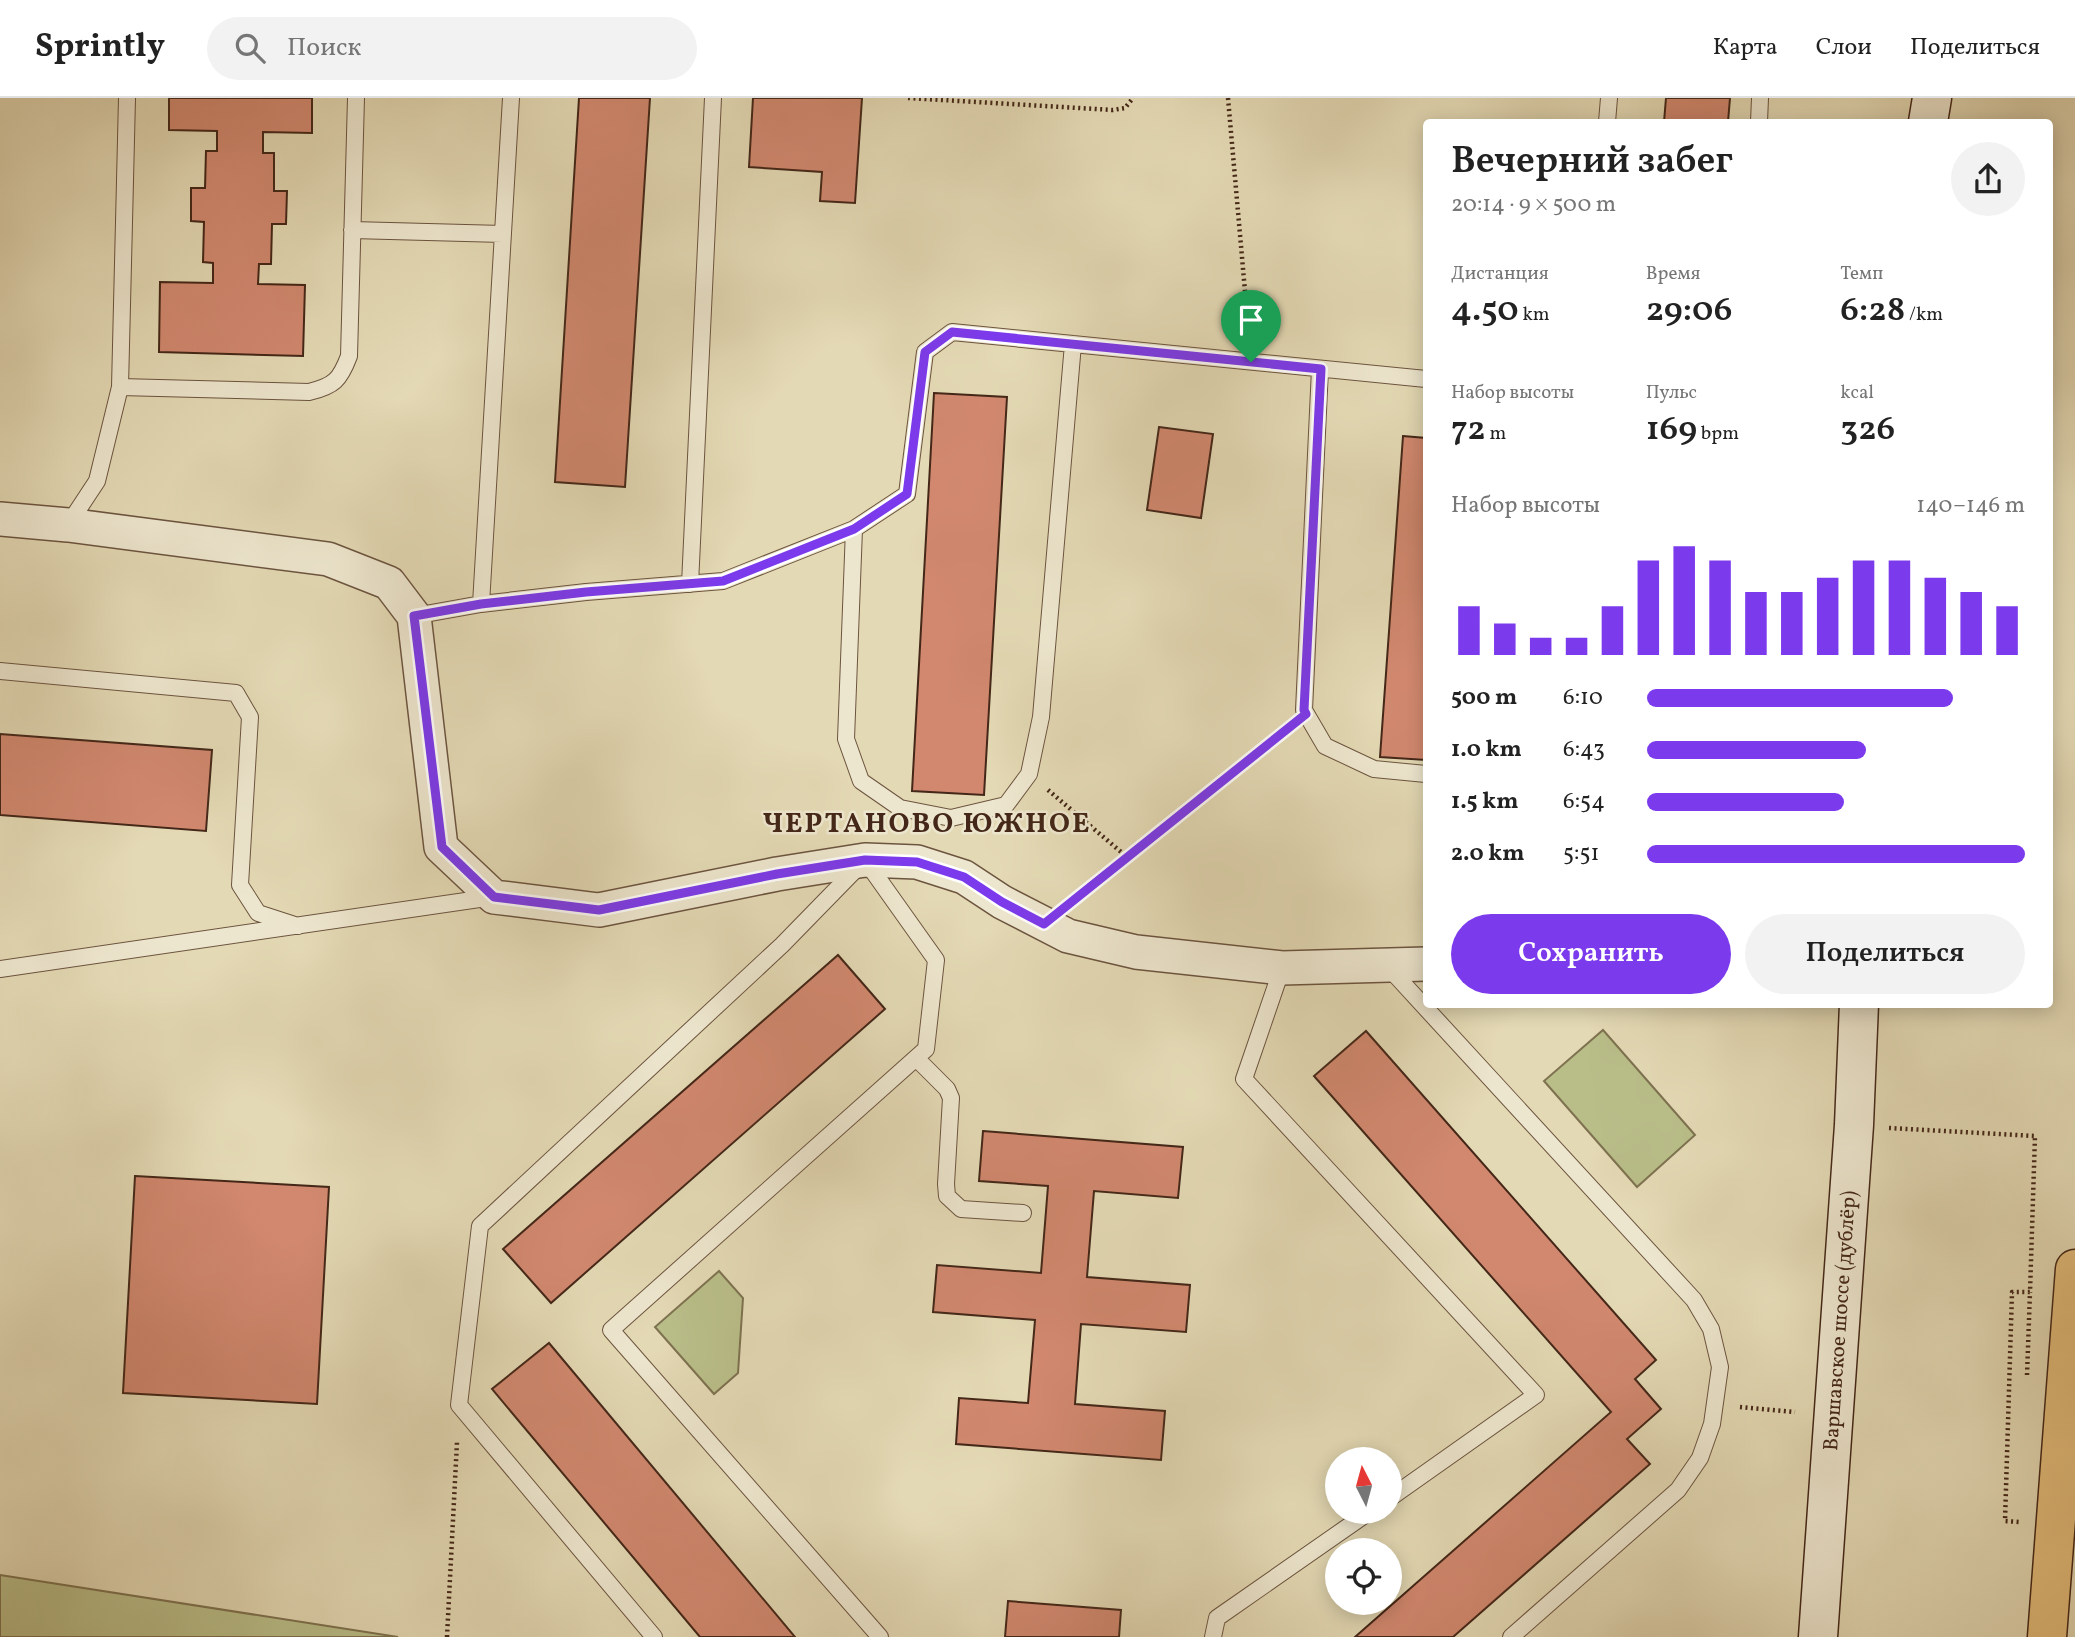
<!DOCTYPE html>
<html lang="ru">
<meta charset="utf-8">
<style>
:root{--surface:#fff;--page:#f2f2f2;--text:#222;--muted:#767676;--line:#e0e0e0;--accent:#7c3aed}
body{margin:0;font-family:Vollkorn,serif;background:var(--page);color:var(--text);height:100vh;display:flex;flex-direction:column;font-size:26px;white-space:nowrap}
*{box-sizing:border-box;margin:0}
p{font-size:23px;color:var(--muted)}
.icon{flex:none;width:38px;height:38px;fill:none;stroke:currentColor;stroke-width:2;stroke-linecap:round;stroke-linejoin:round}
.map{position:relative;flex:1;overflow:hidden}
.drawer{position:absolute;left:1423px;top:21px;width:630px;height:889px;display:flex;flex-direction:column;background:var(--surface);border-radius:7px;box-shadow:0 4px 18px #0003}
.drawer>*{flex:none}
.needle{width:46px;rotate:354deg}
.tools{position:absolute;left:1325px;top:1349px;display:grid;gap:14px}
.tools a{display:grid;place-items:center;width:77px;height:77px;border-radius:50%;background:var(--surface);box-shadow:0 4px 18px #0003;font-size:35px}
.pin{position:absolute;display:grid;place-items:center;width:60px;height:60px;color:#fff;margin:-72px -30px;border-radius:50% 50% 50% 0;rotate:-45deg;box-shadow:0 0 7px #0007}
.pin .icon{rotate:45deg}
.round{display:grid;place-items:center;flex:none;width:74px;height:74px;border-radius:37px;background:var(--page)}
.head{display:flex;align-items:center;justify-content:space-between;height:119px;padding:0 28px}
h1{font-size:38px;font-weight:600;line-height:52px}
.stats{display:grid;grid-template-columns:repeat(3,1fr);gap:10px;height:119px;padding:7px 28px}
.stats div{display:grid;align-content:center}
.stats b{font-size:35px;font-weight:600}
.stats small{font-size:19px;font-weight:400}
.stats p{font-size:19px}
.chart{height:196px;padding:14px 28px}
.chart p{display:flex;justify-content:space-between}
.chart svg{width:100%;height:126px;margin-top:7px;stroke:var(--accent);stroke-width:6}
.primary-button{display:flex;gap:14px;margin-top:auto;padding:14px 28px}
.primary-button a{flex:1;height:80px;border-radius:42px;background:var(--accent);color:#fff;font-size:28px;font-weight:600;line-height:80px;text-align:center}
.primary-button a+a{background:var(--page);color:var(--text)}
ul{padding:0 28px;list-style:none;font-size:23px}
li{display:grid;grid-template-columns:112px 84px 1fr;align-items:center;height:52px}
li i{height:18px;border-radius:9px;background:var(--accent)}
header{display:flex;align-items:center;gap:42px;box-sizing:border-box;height:98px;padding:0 35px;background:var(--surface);border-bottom:2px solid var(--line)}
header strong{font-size:33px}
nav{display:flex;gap:38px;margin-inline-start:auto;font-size:24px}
.search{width:490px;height:63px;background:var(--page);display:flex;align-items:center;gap:18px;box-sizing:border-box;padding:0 24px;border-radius:38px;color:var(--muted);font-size:26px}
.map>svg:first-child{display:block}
</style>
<header>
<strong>Sprintly</strong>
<div class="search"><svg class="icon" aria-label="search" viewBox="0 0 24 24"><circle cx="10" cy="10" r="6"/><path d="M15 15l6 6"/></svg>Поиск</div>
<nav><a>Карта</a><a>Слои</a><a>Поделиться</a></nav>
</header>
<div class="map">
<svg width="2075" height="1539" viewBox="0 0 2075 1539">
<rect width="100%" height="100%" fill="#e3d9b4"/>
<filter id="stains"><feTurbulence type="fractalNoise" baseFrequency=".00286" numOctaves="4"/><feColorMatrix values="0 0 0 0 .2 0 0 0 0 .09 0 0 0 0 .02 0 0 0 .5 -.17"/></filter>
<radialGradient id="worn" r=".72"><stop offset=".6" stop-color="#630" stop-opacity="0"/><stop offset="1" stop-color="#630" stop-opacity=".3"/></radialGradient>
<path fill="#b9be89" stroke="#7e7250" stroke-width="2" d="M 1603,932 L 1695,1037 L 1637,1089 L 1544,983 Z
M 719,1173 L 743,1200 L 738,1275 L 714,1296 L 655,1229 Z
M 0,1477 L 398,1539 L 0,1539 Z"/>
<path fill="#d1886f" stroke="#442718" stroke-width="2" d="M 169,0 L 312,0 L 312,35 L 263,34 L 263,55 L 274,55 L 274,93 L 287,93 L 286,126 L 272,126 L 271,166 L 259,166 L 258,186 L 305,187 L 303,258 L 159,254 L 160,184 L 213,185 L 213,165 L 203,164 L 204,124 L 191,123 L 191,90 L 205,90 L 206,53 L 217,53 L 217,33 L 169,32 Z
M 579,0 L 650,0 L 625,389 L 555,384 Z
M 753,0 L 862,0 L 855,105 L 820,103 L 822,74 L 749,69 Z
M 1666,0 L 1730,0 L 1728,24 L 1664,24 Z
M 934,295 L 1007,299 L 984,697 L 912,693 Z
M 1159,329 L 1213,336 L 1201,420 L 1147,412 Z
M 1403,338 L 1426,340 L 1426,662 L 1380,659 Z
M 0,636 L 212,652 L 206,733 L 0,717 Z
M 838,857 L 885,911 L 551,1205 L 503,1151 Z
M 1366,933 L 1656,1262 L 1635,1281 L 1661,1311 L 1627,1341 L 1650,1366 L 1453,1539 L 1355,1539 L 1611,1314 L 1314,978 Z
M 983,1033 L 1183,1049 L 1178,1100 L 1094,1093 L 1087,1179 L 1190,1187 L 1186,1234 L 1081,1226 L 1075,1306 L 1165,1313 L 1161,1362 L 956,1346 L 959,1300 L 1028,1305 L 1035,1222 L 933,1214 L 937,1167 L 1041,1175 L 1048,1088 L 979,1083 Z
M 135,1078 L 329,1089 L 317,1306 L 123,1295 Z
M 549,1245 L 795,1539 L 700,1539 L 492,1291 Z
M 1008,1503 L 1121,1512 L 1119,1539 L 1005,1539 Z"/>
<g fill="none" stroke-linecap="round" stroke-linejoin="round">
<defs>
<path id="service" d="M 1607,24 L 1609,0
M 1759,24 L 1760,0
M 352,132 L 503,136
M 1320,271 L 1304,612 L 1325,648 L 1374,671 L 1426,676
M 120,289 L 309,294 C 334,288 340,282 349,258 L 356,0
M 68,427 L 97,383 L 120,289 L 127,0
M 854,431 L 846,641 L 861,683 L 900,710 L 951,720 L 1006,707 L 1029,676 L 1041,619 L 1073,246
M 690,486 L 713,0
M 481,506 L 511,0
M 414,518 L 481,506 L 586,494 L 723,483 L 854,431 L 907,396 L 925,254 L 952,234 L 1426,281
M 0,573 L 236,595 L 250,619 L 240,787 L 258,815 L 298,828
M 1388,869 L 1694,1202 L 1711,1231 L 1720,1269 L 1712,1326 L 1700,1360 L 1678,1392 L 1511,1539
M 1282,870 L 1244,981 L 1536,1297 L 1390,1400
M 0,871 L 493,799
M 917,961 L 947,991 L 951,1000 L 946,1086 L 947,1098 L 961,1111 L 1023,1115
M 654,1539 L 459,1307 L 480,1128 L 782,847 L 865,762 L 936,862 L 926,951 L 611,1232 L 880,1539
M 1213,1539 L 1217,1520 L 1369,1414"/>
<path id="minor" d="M 0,421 L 68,427 L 328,461 L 389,485 L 414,518 L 441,749 L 494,799 L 599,812 L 777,776 L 865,762 L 917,764 L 964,779 L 1002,804 L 1068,838 L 1136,854 L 1282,870 L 1426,866"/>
<g id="secondary">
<path d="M 1928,24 L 1932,0"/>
<path id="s1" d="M 1818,1539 L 1854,1027 L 1859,906"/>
</g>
<path id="primary" d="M 2047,1539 L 2075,1171"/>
</defs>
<use href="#service" stroke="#6c543f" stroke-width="18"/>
<use href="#minor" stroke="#6c543f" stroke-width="36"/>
<use href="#secondary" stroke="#442718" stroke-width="41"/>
<use href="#primary" stroke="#442718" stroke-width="41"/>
<path stroke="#442718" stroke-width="4.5" stroke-dasharray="2 3.5" stroke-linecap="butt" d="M 908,0 L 1113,12 L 1125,10 L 1133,0
M 1228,0 L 1249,239
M 1048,692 L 1127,759
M 1072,803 L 1287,632
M 1889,1030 L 2035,1038 L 2030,1194 L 2012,1194 L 2005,1423 L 2019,1424
M 2027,1277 L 2030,1194
M 1740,1309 L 1795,1314
M 447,1539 L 457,1344"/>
<use href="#service" stroke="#ede6ce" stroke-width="16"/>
<use href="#minor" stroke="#ede6ce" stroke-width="33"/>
<use href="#secondary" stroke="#ede6ce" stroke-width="38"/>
<use href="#primary" stroke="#e2bc7a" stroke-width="38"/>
</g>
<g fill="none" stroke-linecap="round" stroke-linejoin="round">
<defs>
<path id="route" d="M 952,234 L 1321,271 L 1304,612 L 1306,616 L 1044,826 L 1002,804 L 964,779 L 917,764 L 865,762 L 777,776 L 599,812 L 494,799 L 442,749 L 414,518 L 481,506 L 586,494 L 723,483 L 854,431 L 907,396 L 925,254 Z"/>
</defs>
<use href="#route" stroke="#fff" stroke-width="14"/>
<use href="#route" stroke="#7c3aed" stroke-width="9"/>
</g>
<g text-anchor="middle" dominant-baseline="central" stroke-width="5" stroke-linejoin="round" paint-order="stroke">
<g font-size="21" fill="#442718" stroke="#ede6ce">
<text stroke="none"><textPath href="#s1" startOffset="317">Варшавское шоссе (дублёр)</textPath></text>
</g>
<g font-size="28" font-weight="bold" letter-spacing="2" fill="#442718" stroke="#ede6ce">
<text x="927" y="726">ЧЕРТАНОВО ЮЖНОЕ</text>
</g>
</g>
<rect width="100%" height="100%" filter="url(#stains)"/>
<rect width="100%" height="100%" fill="url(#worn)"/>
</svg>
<div class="tools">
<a><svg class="needle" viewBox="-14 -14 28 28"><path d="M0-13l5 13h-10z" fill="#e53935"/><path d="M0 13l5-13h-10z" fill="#767676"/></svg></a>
<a><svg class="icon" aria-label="locate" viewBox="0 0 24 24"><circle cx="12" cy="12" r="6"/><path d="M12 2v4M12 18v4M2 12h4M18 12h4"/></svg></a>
</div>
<div class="pin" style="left:1251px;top:264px;background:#1e9e55"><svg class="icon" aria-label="arrive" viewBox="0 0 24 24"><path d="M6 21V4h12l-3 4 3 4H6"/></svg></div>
<section class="drawer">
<div class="head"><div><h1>Вечерний забег</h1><p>20:14 · 9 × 500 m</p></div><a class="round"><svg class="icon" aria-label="share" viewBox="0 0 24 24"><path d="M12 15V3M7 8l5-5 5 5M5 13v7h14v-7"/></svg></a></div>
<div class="stats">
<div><p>Дистанция</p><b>4.50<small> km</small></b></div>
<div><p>Время</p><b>29:06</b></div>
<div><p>Темп</p><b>6:28<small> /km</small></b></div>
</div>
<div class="stats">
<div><p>Набор высоты</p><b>72<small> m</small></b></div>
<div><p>Пульс</p><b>169<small> bpm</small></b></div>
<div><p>kcal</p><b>326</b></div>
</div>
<div class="chart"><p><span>Набор высоты</span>140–146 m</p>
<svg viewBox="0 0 160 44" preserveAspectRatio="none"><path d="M5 44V27M15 44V33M25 44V38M35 44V38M45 44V27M55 44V11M65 44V6M75 44V11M85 44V22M95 44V22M105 44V17M115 44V11M125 44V11M135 44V17M145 44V22M155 44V27"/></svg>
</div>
<ul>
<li><b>500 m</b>6:10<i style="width:81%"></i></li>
<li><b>1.0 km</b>6:43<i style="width:58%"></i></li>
<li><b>1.5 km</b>6:54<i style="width:52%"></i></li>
<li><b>2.0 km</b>5:51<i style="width:100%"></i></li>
</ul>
<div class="primary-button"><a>Сохранить</a><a>Поделиться</a></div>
</section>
</div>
